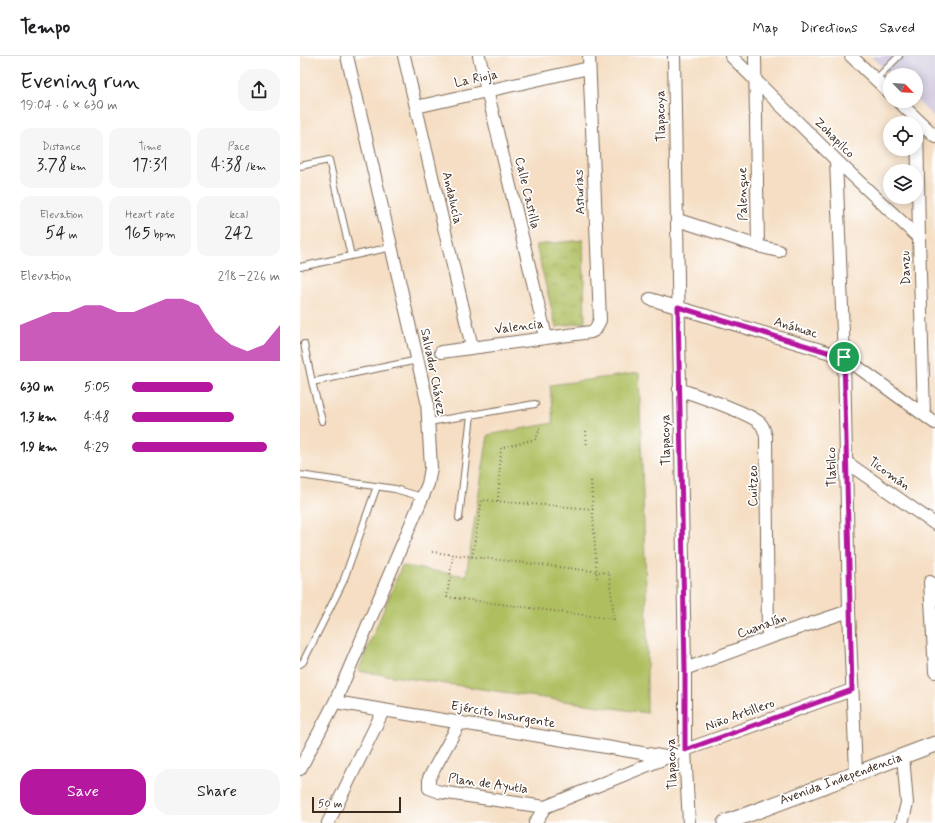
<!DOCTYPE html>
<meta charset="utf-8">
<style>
:root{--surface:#fff;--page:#f6f6f6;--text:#202124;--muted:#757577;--line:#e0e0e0;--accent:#b5179e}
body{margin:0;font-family:Mynerve,sans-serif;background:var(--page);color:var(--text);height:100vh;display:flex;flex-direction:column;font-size:15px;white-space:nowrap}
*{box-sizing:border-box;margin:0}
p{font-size:13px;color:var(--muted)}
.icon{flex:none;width:22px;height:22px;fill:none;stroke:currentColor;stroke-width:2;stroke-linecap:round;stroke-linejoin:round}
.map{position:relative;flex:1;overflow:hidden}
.drawer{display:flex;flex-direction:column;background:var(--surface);width:300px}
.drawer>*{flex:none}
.needle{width:26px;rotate:115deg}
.tools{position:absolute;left:583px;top:12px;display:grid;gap:8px}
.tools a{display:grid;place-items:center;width:40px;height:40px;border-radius:50%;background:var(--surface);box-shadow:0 2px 10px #0003;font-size:20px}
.scale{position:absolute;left:12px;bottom:10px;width:89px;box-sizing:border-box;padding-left:4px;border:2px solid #3b2a1e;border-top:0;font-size:11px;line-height:14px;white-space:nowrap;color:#3b2a1e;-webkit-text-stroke:3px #fff;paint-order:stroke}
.pin{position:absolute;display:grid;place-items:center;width:34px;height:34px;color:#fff;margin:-17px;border:2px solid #fff;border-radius:50%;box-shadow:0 1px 4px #0007}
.round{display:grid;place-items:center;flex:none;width:42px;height:42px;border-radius:16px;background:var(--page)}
.head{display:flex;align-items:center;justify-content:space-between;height:68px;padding:0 20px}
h1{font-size:22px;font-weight:600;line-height:30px}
.figures{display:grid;grid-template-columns:repeat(3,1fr);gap:6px;height:68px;padding:4px 20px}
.figures div{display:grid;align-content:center;border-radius:10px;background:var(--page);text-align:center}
.figures b{font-size:17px;font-weight:600}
.figures small{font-size:11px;font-weight:400}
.figures p{font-size:11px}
.chart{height:112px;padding:8px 20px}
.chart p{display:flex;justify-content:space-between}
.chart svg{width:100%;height:72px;margin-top:4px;fill:var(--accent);opacity:.7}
.primary-button{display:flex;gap:8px;margin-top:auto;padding:8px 20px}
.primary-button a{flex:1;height:46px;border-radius:16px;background:var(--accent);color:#fff;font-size:16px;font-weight:600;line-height:46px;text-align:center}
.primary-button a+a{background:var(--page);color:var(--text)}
ul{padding:0 20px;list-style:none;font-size:13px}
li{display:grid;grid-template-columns:64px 48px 1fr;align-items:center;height:30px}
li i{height:10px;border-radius:5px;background:var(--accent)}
header{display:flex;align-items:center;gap:24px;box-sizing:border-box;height:56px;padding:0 20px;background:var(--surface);border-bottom:1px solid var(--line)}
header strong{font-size:19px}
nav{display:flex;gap:22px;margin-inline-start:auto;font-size:14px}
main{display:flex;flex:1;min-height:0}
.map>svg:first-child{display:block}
</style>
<header>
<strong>Tempo</strong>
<nav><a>Map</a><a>Directions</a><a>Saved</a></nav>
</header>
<main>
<section class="drawer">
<div class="head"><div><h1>Evening run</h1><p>19:04 · 6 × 630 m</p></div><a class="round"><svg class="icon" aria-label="share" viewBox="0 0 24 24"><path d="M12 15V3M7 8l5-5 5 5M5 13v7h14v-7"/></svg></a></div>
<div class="figures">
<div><p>Distance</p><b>3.78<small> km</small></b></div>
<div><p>Time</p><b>17:31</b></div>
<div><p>Pace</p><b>4:38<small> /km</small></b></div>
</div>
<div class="figures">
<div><p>Elevation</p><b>54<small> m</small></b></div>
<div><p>Heart rate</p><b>165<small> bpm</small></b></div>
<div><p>kcal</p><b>242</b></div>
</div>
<div class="chart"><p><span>Elevation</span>218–226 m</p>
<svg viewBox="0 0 160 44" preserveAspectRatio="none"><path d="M0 44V22L10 18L20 14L30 14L40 10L50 10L60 14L70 14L80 10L90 6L100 6L110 10L120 26L130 34L140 38L150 34L160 22V44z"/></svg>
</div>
<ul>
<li><b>630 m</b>5:05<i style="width:55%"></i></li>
<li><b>1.3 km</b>4:48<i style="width:69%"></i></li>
<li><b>1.9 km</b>4:29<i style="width:91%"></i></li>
</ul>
<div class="primary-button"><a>Save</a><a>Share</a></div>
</section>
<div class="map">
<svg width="635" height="767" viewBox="0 0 635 767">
<defs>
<pattern id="park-crowns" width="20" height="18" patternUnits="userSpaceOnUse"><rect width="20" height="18" fill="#afbf61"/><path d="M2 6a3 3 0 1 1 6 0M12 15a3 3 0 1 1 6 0" fill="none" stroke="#909b4f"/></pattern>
</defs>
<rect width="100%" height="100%" fill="#fff"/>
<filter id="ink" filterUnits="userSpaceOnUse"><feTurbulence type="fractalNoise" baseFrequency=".025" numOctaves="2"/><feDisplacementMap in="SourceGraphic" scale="8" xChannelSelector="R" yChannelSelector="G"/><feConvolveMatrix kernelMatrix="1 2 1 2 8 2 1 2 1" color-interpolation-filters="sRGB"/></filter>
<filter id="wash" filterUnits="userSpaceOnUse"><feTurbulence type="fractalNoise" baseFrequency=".012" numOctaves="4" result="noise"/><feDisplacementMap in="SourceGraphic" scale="16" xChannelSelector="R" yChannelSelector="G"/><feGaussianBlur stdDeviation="0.9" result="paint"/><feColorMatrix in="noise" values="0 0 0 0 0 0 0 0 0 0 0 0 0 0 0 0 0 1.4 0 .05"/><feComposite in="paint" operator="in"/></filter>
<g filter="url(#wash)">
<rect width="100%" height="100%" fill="#f5dec3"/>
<path fill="#c8bfd8" d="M 571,0 L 635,0 L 635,62 L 616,44 L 616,19 L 590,19 Z"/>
<path fill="#afbf61" stroke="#757440" d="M 339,317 L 347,565 L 347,657 L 58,615 L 102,510 L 166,520 L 188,379 L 253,367 L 250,329 Z"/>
<path fill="url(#park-crowns)" stroke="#757440" d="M 283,184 L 285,266 L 256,271 L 236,189 Z"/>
</g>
<g filter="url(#ink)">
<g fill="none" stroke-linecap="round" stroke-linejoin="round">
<defs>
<path id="service" d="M 576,23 L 599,0
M 0,110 L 29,104 L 51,200
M 0,211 L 92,191
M 4,288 L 12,326 L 118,304
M 12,326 L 22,365
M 129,366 L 235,348
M 0,419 L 95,433 L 122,441
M 159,462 L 171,359
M 0,608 L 3,606 L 43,526 L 77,430"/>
<path id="minor" d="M 104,0 L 172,291
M 179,0 L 246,281
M 374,0 L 385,613 L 385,694 L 389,767
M 431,0 L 536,104 L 619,182
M 455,0 L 458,190
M 551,0 L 590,37
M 598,45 L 635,80
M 116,51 L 289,12
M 617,64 L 619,182 L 624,359
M 536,104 L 544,301 L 549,555 L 556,716
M 378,164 L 458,190 L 479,195
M 350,243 L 544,301 L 635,367
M 141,296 L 291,276 L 295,274 L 300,264 L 289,0
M 379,333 C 397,340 448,356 460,367 C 464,371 465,376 466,381 L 468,582
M 546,406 L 635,468
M 630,526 L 635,616
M 385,613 L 468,582 L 549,555
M 35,646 L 366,701
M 160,666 L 129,722 L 129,732 L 140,736 L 245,751
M 0,713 L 35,646 L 128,428 L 131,412 L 127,345 L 47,0
M 28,767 L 83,655
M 235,767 L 245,751 L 385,694 L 552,634
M 602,767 L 607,747 L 603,700"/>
<path id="tertiary" d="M 425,767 L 635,688"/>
</defs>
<use href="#service" stroke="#7c6958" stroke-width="8"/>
<use href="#minor" stroke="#7c6958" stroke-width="14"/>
<use href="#tertiary" stroke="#7c6958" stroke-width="17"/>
<path stroke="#7c6958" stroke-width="2" stroke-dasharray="1 3" stroke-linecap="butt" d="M 286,375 L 287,393
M 291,425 L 297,524
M 198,445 L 201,392 L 236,383 L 241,369
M 132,496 L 309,517 L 314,563 L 147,541 L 153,498
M 172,501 L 182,444 L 293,453"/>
<use href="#service" stroke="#fff" stroke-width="6"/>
<use href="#minor" stroke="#fff" stroke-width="12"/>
<use href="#tertiary" stroke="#fff" stroke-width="15"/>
</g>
</g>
<g fill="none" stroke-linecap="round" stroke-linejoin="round" filter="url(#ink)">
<defs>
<path id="route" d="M 378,251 L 544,301 L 552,634 L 385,694 L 385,613 Z"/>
</defs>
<use href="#route" stroke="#fff" stroke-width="8"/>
<use href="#route" stroke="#b5179e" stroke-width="5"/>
</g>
<g text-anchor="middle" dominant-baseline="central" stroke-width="3.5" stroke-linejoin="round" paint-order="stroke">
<g font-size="13" fill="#3b2a1e" stroke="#fff">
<text transform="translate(176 23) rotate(-12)">La Rioja</text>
<text transform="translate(361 60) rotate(-91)">Tlapacoya</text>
<text transform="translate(534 82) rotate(45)">Zohapilco</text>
<text transform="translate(280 136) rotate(-92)">Asturias</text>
<text transform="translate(227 137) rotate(77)">Calle Castilla</text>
<text transform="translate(443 138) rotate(-91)">Palenque</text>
<text transform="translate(152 142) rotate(77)">Andalucía</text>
<text transform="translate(606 212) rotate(-92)">Danzu</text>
<text transform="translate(219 271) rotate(-7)">Valencia</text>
<text transform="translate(496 272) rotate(17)">Anáhuac</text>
<text transform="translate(133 316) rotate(79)">Salvador Chávez</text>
<text transform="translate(366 384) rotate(-91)">Tlapacoya</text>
<text transform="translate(532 411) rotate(-91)">Tlatilco</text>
<text transform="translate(589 418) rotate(35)">Ticomán</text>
<text transform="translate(453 430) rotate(-90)">Cuitzeo</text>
<text transform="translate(462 570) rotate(-20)">Cuanalán</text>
<text transform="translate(203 659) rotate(10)">Ejército Insurgente</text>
<text transform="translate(440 659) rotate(-20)">Niño Artillero</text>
<text transform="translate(372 708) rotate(-92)">Tlapacoya</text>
<text transform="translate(541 723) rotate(-20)">Avenida Independencia</text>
<text transform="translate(188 728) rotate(8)">Plan de Ayutla</text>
</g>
</g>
</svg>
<div class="tools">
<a><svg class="needle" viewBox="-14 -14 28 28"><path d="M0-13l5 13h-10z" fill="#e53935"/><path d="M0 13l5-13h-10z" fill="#757577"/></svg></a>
<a><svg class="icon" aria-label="locate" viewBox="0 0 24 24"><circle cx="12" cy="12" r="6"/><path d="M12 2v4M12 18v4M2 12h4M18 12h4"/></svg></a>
<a><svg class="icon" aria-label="layers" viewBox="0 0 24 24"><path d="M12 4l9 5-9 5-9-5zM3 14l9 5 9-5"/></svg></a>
</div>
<div class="scale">50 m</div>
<div class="pin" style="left:544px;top:301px;background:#1e9e55"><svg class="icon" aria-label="arrive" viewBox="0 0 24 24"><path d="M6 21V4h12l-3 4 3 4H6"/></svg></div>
</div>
</main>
